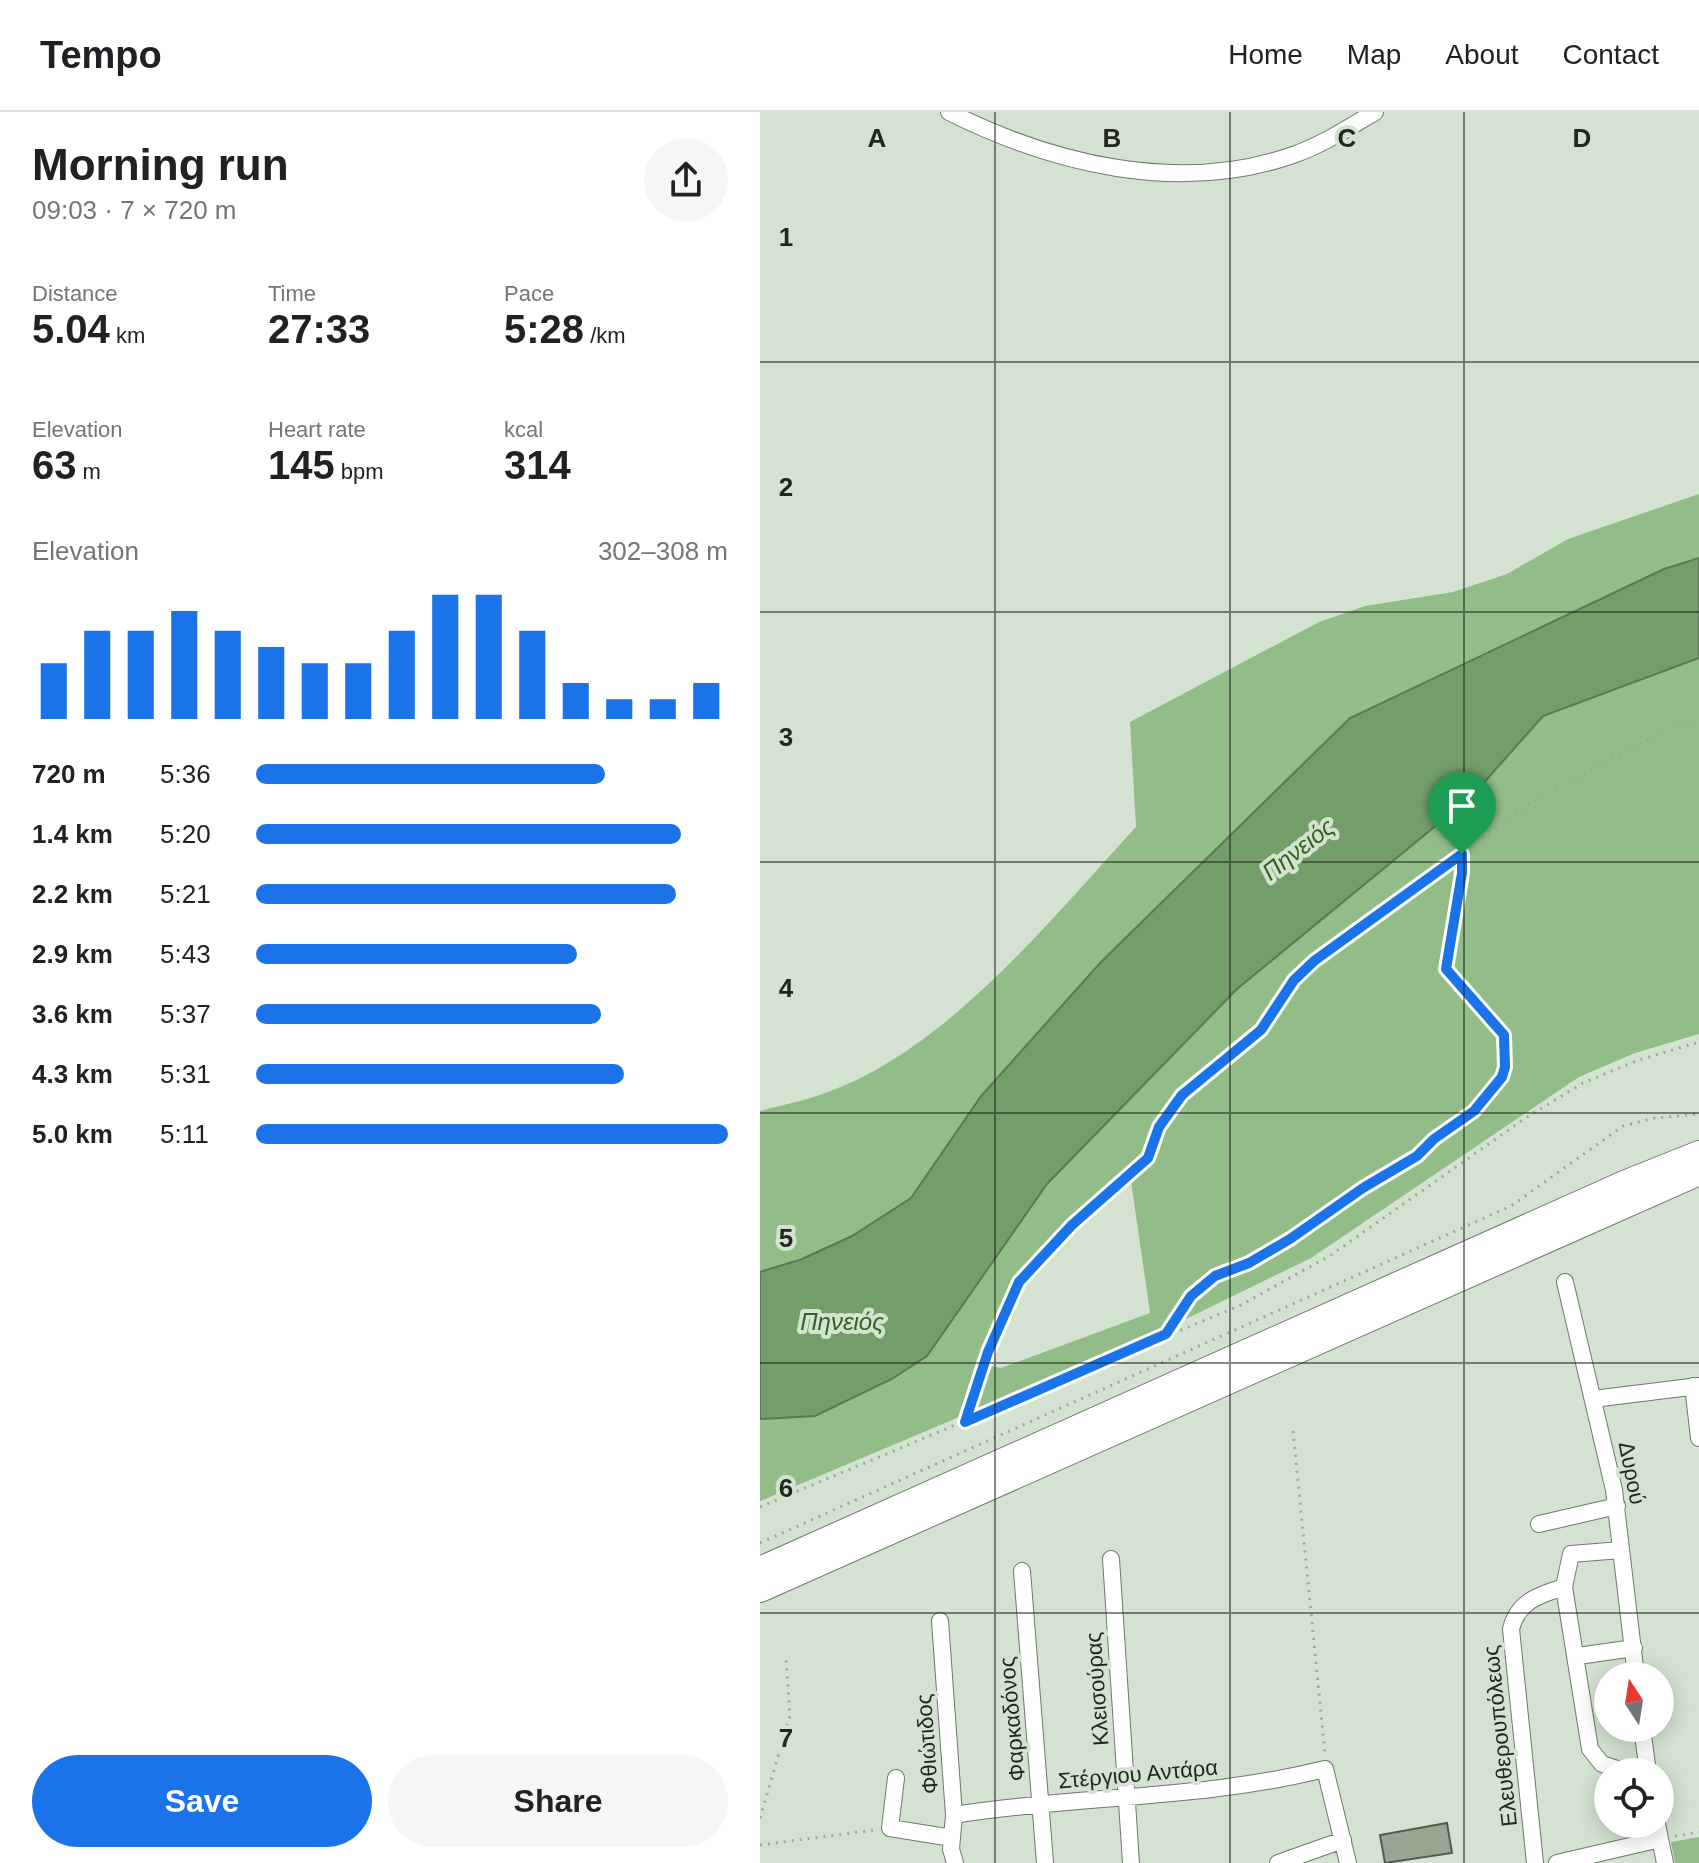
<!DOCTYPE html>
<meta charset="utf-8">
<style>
:root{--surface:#fff;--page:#f6f6f6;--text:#202124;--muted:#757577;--line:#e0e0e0;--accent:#1a73e8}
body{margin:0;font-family:Helvetica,sans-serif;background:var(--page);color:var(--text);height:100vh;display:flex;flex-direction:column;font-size:30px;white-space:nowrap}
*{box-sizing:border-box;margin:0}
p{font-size:26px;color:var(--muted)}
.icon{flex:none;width:44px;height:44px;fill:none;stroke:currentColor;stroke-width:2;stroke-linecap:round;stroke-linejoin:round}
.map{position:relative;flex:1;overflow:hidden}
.drawer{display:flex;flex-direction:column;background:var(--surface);width:760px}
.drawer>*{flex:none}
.needle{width:52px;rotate:348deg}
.fabs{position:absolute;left:834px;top:1550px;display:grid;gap:16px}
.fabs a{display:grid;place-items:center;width:80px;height:80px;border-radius:50%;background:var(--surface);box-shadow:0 4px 20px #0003;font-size:40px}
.pin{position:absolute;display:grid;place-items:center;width:68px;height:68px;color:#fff;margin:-82px -34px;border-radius:50% 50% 50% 0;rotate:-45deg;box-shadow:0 0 8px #0007}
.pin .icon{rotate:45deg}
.round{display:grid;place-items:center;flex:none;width:84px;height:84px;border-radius:42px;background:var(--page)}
.overview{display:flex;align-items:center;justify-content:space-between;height:136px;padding:0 32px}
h1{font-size:44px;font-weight:700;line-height:60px}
.metrics{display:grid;grid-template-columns:repeat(3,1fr);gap:12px;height:136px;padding:8px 32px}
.metrics div{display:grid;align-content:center}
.metrics b{font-size:40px;font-weight:700}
.metrics small{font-size:22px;font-weight:400}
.metrics p{font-size:22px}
.chart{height:224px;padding:16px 32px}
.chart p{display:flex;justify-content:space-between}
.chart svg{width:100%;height:144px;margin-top:8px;stroke:var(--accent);stroke-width:6}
.action{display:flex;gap:16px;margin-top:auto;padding:16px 32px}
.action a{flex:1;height:92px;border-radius:48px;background:var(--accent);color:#fff;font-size:32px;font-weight:700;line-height:92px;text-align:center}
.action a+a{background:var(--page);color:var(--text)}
ul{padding:0 32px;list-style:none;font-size:26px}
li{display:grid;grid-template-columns:128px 96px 1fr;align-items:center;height:60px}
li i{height:20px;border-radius:10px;background:var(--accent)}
header{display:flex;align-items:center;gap:48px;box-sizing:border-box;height:112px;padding:0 40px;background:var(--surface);border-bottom:2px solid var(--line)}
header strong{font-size:38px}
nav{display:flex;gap:44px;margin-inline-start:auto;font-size:28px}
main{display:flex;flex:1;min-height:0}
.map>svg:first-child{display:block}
</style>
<header>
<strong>Tempo</strong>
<nav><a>Home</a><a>Map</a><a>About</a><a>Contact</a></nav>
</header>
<main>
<section class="drawer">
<div class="overview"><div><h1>Morning run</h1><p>09:03 · 7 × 720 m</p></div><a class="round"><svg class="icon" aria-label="share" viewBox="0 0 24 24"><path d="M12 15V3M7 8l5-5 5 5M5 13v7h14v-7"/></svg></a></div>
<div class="metrics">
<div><p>Distance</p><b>5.04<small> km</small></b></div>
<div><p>Time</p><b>27:33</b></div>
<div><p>Pace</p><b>5:28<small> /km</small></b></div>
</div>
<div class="metrics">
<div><p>Elevation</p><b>63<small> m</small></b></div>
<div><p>Heart rate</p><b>145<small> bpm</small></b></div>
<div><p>kcal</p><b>314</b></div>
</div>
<div class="chart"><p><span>Elevation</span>302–308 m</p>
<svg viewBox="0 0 160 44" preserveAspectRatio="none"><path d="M5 44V27M15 44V17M25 44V17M35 44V11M45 44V17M55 44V22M65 44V27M75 44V27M85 44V17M95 44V6M105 44V6M115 44V17M125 44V33M135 44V38M145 44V38M155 44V33"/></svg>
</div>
<ul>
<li><b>720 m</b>5:36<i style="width:74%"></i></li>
<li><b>1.4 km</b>5:20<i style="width:90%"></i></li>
<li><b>2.2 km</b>5:21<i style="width:89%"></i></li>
<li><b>2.9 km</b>5:43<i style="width:68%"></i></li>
<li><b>3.6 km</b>5:37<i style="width:73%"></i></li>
<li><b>4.3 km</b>5:31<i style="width:78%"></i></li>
<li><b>5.0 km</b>5:11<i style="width:100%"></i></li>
</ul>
<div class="action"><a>Save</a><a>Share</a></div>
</section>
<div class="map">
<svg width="939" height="1751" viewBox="0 0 939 1751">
<rect width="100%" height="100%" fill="#d4e3d1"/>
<path fill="#92bd88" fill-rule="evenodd" d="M 939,382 L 939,446 L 904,458 L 221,984 C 203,1010 172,1067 150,1086 C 114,1121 47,1145 0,1160 L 0,999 C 21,993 44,989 65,981 C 186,939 291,807 376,715 L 370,610 L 559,510 L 605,494 L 693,480 L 747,462 L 808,427 Z
M 939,546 L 939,922 L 875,941 L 819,965 L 551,1146 L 387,1226 L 0,1389 L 0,1307 L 55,1304 L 132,1267 L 166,1244 L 287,1072 L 477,877 L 712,684 L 783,604 ZM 369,1055 L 390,1201 L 241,1256 L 218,1252 L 257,1164 L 286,1132 Z
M 939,1725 L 939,1751 L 915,1751 L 911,1730 Z"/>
<path fill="#739d69" stroke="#5b7a53" stroke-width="2" d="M 939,446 L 939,546 L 783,604 L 712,684 L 477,877 L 287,1072 L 167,1244 L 132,1267 L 55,1304 L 0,1307 L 0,1160 L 42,1147 L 92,1124 L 151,1086 L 221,984 L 341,850 L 590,606 L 904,457 Z"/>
<path fill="#97a593" stroke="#515e4e" stroke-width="2" d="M 687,1711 L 692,1741 L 625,1751 L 620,1723 Z"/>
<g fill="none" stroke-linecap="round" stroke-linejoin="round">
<defs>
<path id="minor" d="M 189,0 C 293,52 419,83 533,43 C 562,33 588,16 615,0
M 805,1170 L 854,1378 L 876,1564
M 933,1274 L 939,1326
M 833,1287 L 939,1274
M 779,1412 L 857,1394
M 861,1438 L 811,1442 L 804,1475 L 830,1637 L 842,1652 L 867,1660
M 351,1447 L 371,1751
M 262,1459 L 285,1751
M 180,1509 L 194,1703 L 191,1737 L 195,1751
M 818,1544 L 874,1536
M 882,1616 L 888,1660
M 136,1666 L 130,1716 L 192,1726
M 194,1703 C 319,1683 440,1688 565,1657 L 588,1751
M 897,1712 L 905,1751
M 518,1751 L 583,1728
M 775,1751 L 751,1517 C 758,1489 779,1483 804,1475
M 797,1751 L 900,1727"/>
<path id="highway" d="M 0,1457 L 864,1071 L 939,1041
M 0,1478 L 939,1061"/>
</defs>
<use href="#minor" stroke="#6c7a69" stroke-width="18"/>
<use href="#highway" stroke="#6c7a69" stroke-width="26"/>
<path stroke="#9ca899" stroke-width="3" stroke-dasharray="2 6" stroke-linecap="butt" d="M 406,1222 L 431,1184 L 455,1164 L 489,1151 L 530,1127 L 603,1076 L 657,1044 L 732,982 L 745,955 L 744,923 L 686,857 L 702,744
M 205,1310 L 228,1240 L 259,1170 L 312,1113 L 388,1046 L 399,1015 L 422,983 L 501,918 L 534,868 L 554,849 L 777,686 L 910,616 L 939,612
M 533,1319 L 565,1642
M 0,1395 L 481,1193 L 571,1143 L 764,1007 L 823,971 L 876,949 L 939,930
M 0,1431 L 751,1094 L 863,1014 L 895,1006 L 939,1002
M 0,1706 L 30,1604 L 26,1546
M 915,1724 L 939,1720
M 0,1733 L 115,1718"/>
<use href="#minor" stroke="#fff" stroke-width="16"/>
<use href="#highway" stroke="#fff" stroke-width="24"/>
</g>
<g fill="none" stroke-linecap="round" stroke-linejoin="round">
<defs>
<path id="route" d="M 702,742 L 702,761 L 686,857 L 744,923 L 745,955 L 742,965 L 714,999 L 674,1027 L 657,1044 L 603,1076 L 530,1127 L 489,1151 L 455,1164 L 431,1184 L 406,1222 L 205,1310 L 228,1240 L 259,1170 L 312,1113 L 388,1046 L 399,1015 L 422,983 L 501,918 L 534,868 L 554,849 Z"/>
</defs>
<use href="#route" stroke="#fff" stroke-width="16"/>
<use href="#route" stroke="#1a73e8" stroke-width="10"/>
</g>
<path fill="none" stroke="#222821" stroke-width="2" stroke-opacity="0.55" d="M 235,0 L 235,1751M 470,0 L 470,1751M 704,0 L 704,1751M 0,250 L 939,250M 0,500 L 939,500M 0,750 L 939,750M 0,1001 L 939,1001M 0,1251 L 939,1251M 0,1501 L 939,1501"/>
<g text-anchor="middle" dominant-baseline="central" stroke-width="8" stroke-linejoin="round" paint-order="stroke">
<g font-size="22" fill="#222821" stroke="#d4e3d1">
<text transform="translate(872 1361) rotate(79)">Δυρού</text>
<text transform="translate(337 1577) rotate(-94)">Κλεισούρας</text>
<text transform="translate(252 1607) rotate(-95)">Φαρκαδόνος</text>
<text transform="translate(740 1624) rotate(-96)">Ελευθερουπόλεως</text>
<text transform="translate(167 1632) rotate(-94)">Φθιώτιδος</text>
<text transform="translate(378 1662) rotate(-5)">Στέργιου Αντάρα</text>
</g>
<g font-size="24" font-style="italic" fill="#2f6621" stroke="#d4e3d1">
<text transform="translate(538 737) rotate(-38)">Πηνειός</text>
<text x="82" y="1209">Πηνειός</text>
</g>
</g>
<g font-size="26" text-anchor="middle" font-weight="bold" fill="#222821" stroke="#d4e3d1" stroke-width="8" stroke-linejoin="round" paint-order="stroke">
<text x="117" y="35">A</text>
<text x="352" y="35">B</text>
<text x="587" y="35">C</text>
<text x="822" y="35">D</text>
<text x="26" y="134">1</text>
<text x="26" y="384">2</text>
<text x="26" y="634">3</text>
<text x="26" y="885">4</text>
<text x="26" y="1135">5</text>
<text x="26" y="1385">6</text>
<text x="26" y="1635">7</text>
</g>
</svg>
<div class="fabs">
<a><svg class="needle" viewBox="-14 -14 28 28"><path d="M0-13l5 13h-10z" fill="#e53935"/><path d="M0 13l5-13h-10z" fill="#757577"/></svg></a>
<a><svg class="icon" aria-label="locate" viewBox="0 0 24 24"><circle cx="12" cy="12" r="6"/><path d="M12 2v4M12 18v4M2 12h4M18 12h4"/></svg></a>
</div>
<div class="pin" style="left:702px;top:742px;background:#1e9e55"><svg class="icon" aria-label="arrive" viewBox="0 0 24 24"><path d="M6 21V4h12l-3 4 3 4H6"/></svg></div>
</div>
</main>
